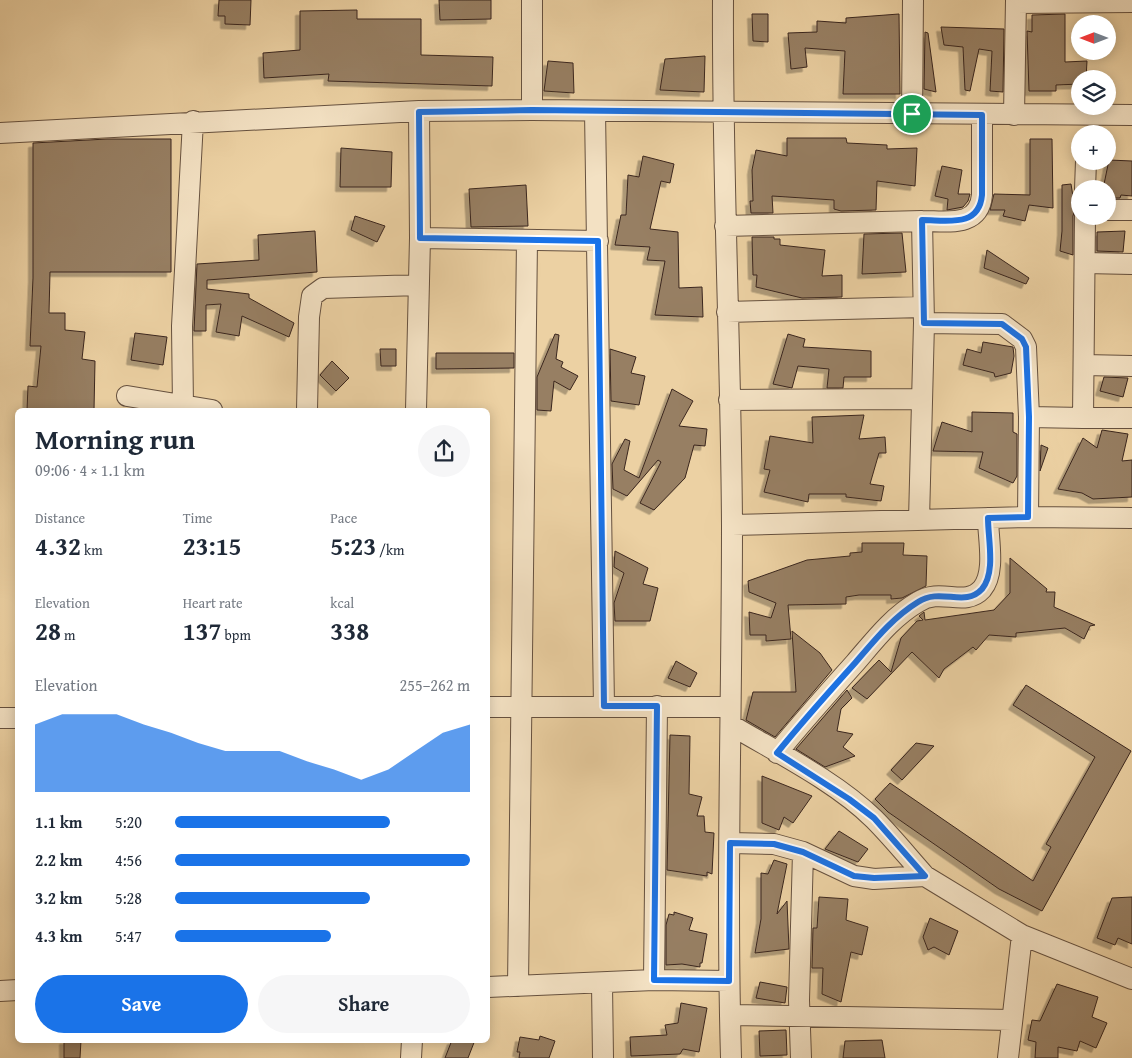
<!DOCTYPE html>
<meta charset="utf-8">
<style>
:root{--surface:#fff;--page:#f6f6f7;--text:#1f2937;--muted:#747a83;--accent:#1a73e8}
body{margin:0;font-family:"Gentium Book Plus",serif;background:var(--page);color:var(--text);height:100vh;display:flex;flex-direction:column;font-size:19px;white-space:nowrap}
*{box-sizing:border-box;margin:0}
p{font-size:16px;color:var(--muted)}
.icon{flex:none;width:28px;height:28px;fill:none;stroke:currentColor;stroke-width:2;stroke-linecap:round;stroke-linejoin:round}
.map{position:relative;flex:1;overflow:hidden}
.sheet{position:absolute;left:15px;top:408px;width:475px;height:635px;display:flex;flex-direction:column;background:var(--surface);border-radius:8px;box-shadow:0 2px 12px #0003}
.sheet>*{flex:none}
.needle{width:32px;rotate:270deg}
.buttons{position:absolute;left:1071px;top:15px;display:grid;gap:10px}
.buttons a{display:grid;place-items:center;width:45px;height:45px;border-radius:50%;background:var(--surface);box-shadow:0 2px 12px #0003;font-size:25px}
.pin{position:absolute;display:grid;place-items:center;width:42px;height:42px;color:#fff;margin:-21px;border:2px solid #fff;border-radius:50%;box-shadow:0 1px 5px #0007}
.round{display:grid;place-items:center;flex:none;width:52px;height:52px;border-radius:26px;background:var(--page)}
.headline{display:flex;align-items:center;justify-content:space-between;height:85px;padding:0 20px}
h1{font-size:28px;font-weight:800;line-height:38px}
.metrics{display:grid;grid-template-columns:repeat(3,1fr);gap:8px;height:85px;padding:5px 20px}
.metrics div{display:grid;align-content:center}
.metrics b{font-size:25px;font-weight:800}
.metrics small{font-size:14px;font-weight:400}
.metrics p{font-size:14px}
.chart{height:140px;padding:10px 20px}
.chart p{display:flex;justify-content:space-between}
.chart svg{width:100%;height:90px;margin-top:5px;fill:var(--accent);opacity:.7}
.primary-button{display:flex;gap:10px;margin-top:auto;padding:10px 20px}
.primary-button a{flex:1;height:58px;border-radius:30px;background:var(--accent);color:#fff;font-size:20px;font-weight:800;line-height:58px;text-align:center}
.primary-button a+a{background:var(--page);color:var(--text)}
ul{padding:0 20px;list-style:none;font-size:16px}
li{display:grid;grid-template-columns:80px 60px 1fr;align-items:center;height:38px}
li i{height:12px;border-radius:6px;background:var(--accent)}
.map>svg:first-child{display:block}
</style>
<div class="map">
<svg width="1132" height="1058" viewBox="0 0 1132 1058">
<defs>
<filter id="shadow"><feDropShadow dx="-4.5" dy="4.5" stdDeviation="0" flood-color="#0004"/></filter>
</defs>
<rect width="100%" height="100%" fill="#ecd1a3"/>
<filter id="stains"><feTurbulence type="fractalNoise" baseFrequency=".004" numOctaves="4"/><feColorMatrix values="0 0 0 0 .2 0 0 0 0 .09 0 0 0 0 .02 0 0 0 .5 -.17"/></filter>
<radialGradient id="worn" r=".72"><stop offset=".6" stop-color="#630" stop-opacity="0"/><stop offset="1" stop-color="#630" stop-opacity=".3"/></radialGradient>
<path fill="#977f63" stroke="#3a261e" filter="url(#shadow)" d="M 219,0 L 251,0 L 250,25 L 225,24 L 225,16 L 218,16 Z
M 439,0 L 491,0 L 491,19 L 440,20 Z
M 357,10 L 357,19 L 421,19 L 421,55 L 493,57 L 492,86 L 328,81 L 329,74 L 264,78 L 263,53 L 300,50 L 300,11 Z
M 752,14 L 768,14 L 768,42 L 753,41 Z
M 899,14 L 900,94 L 843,94 L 845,51 L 805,48 L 807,67 L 791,69 L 788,33 L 817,32 L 817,21 L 846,23 L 846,18 Z
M 1065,14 L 1065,62 L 1087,61 L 1086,79 L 1080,79 L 1080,84 L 1056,85 L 1056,91 L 1029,91 L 1027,31 L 1032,32 L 1032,15 Z
M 941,27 L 1004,29 L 1003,92 L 990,91 L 992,51 L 979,49 L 970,91 L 965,90 L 963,47 L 944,45 Z
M 925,32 L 928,33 L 936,92 L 924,89 Z
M 705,56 L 704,92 L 660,90 L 665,59 Z
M 548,61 L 573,63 L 574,93 L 544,91 Z
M 787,138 L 846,138 L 847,143 L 887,145 L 887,149 L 917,148 L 915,186 L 877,181 L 876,210 L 841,211 L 834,209 L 834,200 L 772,196 L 773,213 L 751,213 L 750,201 L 753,201 L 752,170 L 756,150 L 787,156 Z
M 107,139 L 171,139 L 171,272 L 50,272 L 49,313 L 65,313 L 65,330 L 85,332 L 82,359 L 95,361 L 94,410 L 27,410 L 28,386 L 37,387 L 41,346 L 30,346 L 33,278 L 33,143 Z
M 1030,139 L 1052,139 L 1053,208 L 1029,205 L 1025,221 L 1003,216 L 1005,210 L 990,210 L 994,194 L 1030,195 Z
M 341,148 L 392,152 L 391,187 L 340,187 Z
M 643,156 L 674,164 L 670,183 L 661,181 L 650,229 L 678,232 L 679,288 L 702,287 L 703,317 L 655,315 L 665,261 L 647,260 L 650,247 L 615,245 L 621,215 L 626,215 L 628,175 L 639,177 Z
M 1109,160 L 1132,161 L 1132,196 L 1121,195 L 1120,198 L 1108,198 L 1108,189 L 1103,189 Z
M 942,166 L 962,170 L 958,194 L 970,194 L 968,201 L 963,207 L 947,210 L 948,199 L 935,196 Z
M 1071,184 L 1075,209 L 1073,216 L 1073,255 L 1060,251 L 1062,231 L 1062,185 Z
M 526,185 L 528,226 L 471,227 L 469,189 Z
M 355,216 L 385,226 L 377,242 L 351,230 Z
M 315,231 L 317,272 L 207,280 L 207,289 L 249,294 L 249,298 L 294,323 L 289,337 L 242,316 L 239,336 L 216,332 L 221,304 L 206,305 L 206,331 L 194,331 L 197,264 L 259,260 L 258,235 Z
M 1125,231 L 1123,252 L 1097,251 L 1097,232 Z
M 902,233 L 906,272 L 862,274 L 864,234 Z
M 752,237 L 774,237 L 774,239 L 780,239 L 780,245 L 825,250 L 822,276 L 842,275 L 842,297 L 802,298 L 756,287 L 757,275 L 753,275 Z
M 987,250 L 1029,278 L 1026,284 L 984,268 Z
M 135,333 L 167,337 L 163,365 L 131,360 Z
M 555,334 L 559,335 L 556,359 L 563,362 L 561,367 L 578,376 L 570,390 L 554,381 L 551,411 L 537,410 L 537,377 Z
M 788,334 L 805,339 L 803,347 L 871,351 L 871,377 L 844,377 L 843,388 L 827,388 L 829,369 L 798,366 L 792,388 L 773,384 Z
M 983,342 L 1013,347 L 1014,356 L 1011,373 L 995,377 L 994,373 L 963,365 L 967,349 L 981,353 Z
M 380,349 L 396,349 L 396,366 L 381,366 Z
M 610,349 L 636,357 L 631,373 L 645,376 L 639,405 L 611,401 Z
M 436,353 L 514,353 L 514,368 L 436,369 Z
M 332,361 L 349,378 L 336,391 L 320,375 Z
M 1104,377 L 1128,378 L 1123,397 L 1100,391 Z
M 672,389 L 693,401 L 679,426 L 707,429 L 705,446 L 694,445 L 685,478 L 654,510 L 640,503 L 661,462 L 658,460 L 627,496 L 613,489 L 612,464 L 625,439 L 630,441 L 624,470 L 639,478 Z
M 972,412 L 1013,413 L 1013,432 L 1017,434 L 1017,476 L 1013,483 L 979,468 L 983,452 L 933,451 L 942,422 L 972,432 Z
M 864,415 L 859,439 L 885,437 L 886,453 L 879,453 L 870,484 L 884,486 L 881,501 L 846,497 L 846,494 L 809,494 L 808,502 L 764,492 L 770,470 L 764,469 L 770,436 L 813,443 L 812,417 Z
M 1102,430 L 1128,434 L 1122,461 L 1132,460 L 1132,497 L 1093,499 L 1082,493 L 1058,489 L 1083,438 L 1097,448 Z
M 1041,445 L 1048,448 L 1040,471 Z
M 862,543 L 904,543 L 903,555 L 927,556 L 926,586 L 902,598 L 891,599 L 891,595 L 859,595 L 846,597 L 846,604 L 788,605 L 791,639 L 766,641 L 766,635 L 750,635 L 749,612 L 771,618 L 776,603 L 749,592 L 748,581 L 807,560 L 850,556 L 850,553 L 862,552 Z
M 615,551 L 648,568 L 643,584 L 658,588 L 650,621 L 615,621 L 614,603 L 624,573 L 614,567 Z
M 1010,558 L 1047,589 L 1046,592 L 1055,592 L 1054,607 L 1095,625 L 1090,626 L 1084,639 L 1065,628 L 1016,633 L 1016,637 L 989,635 L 976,650 L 973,647 L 944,669 L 939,678 L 912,652 L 867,699 L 852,688 L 879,660 L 891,672 L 901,638 L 917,621 L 923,620 L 919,616 L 924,612 L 925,620 L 994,610 L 1010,593 Z
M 792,631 L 820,653 L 832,670 L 775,737 L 746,720 L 753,692 L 796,692 Z
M 676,661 L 697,673 L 690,687 L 668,678 Z
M 1026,685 L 1131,751 L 1042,911 L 999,889 L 888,812 L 875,799 L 890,783 L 1033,881 L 1051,847 L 1046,844 L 1095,757 L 1013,705 Z
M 847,690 L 852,698 L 841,709 L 837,731 L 853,734 L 843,747 L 855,756 L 825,767 L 796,749 Z
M 670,735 L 690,736 L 689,794 L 702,797 L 697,816 L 704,816 L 705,832 L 714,833 L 712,874 L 707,872 L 707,876 L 667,870 Z
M 916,743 L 934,746 L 902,780 L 891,770 Z
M 762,776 L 812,796 L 793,823 L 784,817 L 779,830 L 762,823 Z
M 839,831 L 868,849 L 858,862 L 825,849 Z
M 774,860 L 787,864 L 777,914 L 787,901 L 789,949 L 755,953 L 761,919 L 761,873 L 768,874 Z
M 819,897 L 848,899 L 846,920 L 868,927 L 862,955 L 851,952 L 841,1002 L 822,994 L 823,968 L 812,968 L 813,928 L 817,928 Z
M 1132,897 L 1132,944 L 1118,938 L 1115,945 L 1097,938 L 1112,898 Z
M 674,912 L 693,918 L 689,930 L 707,934 L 702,963 L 700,963 L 700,967 L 682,964 L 666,965 L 666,925 L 669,914 L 674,915 Z
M 930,918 L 958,931 L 949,955 L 934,947 L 928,950 L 923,937 Z
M 760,982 L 787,987 L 785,1003 L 756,998 Z
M 1057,984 L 1098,997 L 1092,1017 L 1107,1023 L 1096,1048 L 1080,1041 L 1077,1051 L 1058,1047 L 1058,1058 L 1035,1058 L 1036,1042 L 1028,1040 L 1032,1020 L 1040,1021 Z
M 681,1003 L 707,1008 L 699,1052 L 683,1049 L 680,1054 L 631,1056 L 630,1037 L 667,1035 L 665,1025 L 678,1023 Z
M 786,1030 L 787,1055 L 760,1056 L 759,1031 Z
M 540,1036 L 555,1041 L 549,1058 L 519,1058 L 520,1052 L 517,1052 L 520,1037 L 539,1040 Z
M 64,1040 L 81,1040 L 80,1058 L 64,1058 Z
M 452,1040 L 475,1040 L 468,1058 L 445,1058 Z
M 882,1040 L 885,1058 L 843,1058 L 845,1041 Z"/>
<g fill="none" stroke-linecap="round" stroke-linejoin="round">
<defs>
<path id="street" d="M 532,0 L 532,110
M 723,0 C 722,176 731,351 732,526 C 732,704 726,881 731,1058
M 1016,3 L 1132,2
M 595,111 L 604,706
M 912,114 L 913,0
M 1014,115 L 1016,0
M 0,133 L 419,111 L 532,110 L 1132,115
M 1085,189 L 1086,161
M 1108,210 L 1132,210
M 1085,216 L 1083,418 L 1132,418
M 922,221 C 947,221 979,228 982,195 L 982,115
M 725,226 L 922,221 L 924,323 L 919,520
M 420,238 L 598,241
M 1085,263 L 1132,264
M 727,312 L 923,307
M 924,323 L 1002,324 L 1022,339 L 1026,347 L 1029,417
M 1084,365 L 1132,366
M 127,396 L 212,410
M 729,400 L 922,399
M 183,407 L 182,326 L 193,121
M 307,410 L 309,317 L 312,296 L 323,288 L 419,285
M 416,410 L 420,238 L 419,111
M 1028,517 L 1029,417 L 1083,418
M 732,525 L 1028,517 L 1132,518
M 488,707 L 730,707
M 0,718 L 18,718
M 731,725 C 778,753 835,781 874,819 C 892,837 908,857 925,876
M 777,753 C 802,722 828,693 855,663 C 874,641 892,617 918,602 C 941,587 965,608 982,589 C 996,572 988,539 988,518
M 730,843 L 774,844 L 803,852
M 654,980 L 657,706
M 602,984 L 603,1058
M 518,986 L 527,240
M 488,987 L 654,980 L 729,981
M 0,991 L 18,990
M 730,1015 L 1012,1020
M 411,1058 L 412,1040
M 801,1058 L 799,1000 L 803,852 L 854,876 L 874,879 L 925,876 L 1022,935 L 1132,979
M 1008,1058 L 1022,935"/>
</defs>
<use href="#street" stroke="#66513f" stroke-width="22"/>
<use href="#street" stroke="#f3e1c3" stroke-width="20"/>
</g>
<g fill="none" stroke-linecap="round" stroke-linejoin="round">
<defs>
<path id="route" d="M 532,110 L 982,115 L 982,195 C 979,228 947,220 922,220 L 924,323 L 1002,324 L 1022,339 L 1026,347 L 1029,417 L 1028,517 L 988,518 C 988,540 996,572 982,589 C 965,608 941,587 918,602 C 892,618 874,641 855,663 C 828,693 802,722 777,753 L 849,799 L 874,818 L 925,876 L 874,878 L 854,876 L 803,852 L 774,844 L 730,843 L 729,981 L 654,980 L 657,706 L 604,706 L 598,241 L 420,238 L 419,112 Z"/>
</defs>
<use href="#route" stroke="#fff" stroke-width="10"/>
<use href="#route" stroke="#1a73e8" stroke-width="6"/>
</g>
<rect width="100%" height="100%" filter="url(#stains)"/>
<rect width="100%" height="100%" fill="url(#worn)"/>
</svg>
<div class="buttons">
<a><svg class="needle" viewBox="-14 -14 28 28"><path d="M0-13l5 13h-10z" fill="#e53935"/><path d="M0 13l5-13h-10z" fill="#747a83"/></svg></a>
<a><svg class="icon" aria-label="layers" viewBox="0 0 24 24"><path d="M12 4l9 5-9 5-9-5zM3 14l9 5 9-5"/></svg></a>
<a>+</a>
<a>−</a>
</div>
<div class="pin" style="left:912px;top:114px;background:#1e9e55"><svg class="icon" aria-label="arrive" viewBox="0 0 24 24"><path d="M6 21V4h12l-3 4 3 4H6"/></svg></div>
<section class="sheet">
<div class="headline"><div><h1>Morning run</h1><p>09:06 · 4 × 1.1 km</p></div><a class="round"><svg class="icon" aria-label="share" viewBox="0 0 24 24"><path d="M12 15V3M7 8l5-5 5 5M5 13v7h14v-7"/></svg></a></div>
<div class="metrics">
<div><p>Distance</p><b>4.32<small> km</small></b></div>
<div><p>Time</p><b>23:15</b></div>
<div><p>Pace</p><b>5:23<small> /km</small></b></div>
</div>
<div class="metrics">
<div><p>Elevation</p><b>28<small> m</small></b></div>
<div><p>Heart rate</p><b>137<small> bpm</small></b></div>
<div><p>kcal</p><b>338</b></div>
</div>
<div class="chart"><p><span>Elevation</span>255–262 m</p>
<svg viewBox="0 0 160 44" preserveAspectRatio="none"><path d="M0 44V11L10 6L20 6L30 6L40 11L50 15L60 20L70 24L80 24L90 24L100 29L110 33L120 38L130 33L140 24L150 15L160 11V44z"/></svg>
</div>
<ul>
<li><b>1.1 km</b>5:20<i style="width:73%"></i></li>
<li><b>2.2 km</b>4:56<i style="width:100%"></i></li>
<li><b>3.2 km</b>5:28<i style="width:66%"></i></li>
<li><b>4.3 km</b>5:47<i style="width:53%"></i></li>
</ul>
<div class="primary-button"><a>Save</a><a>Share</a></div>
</section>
</div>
